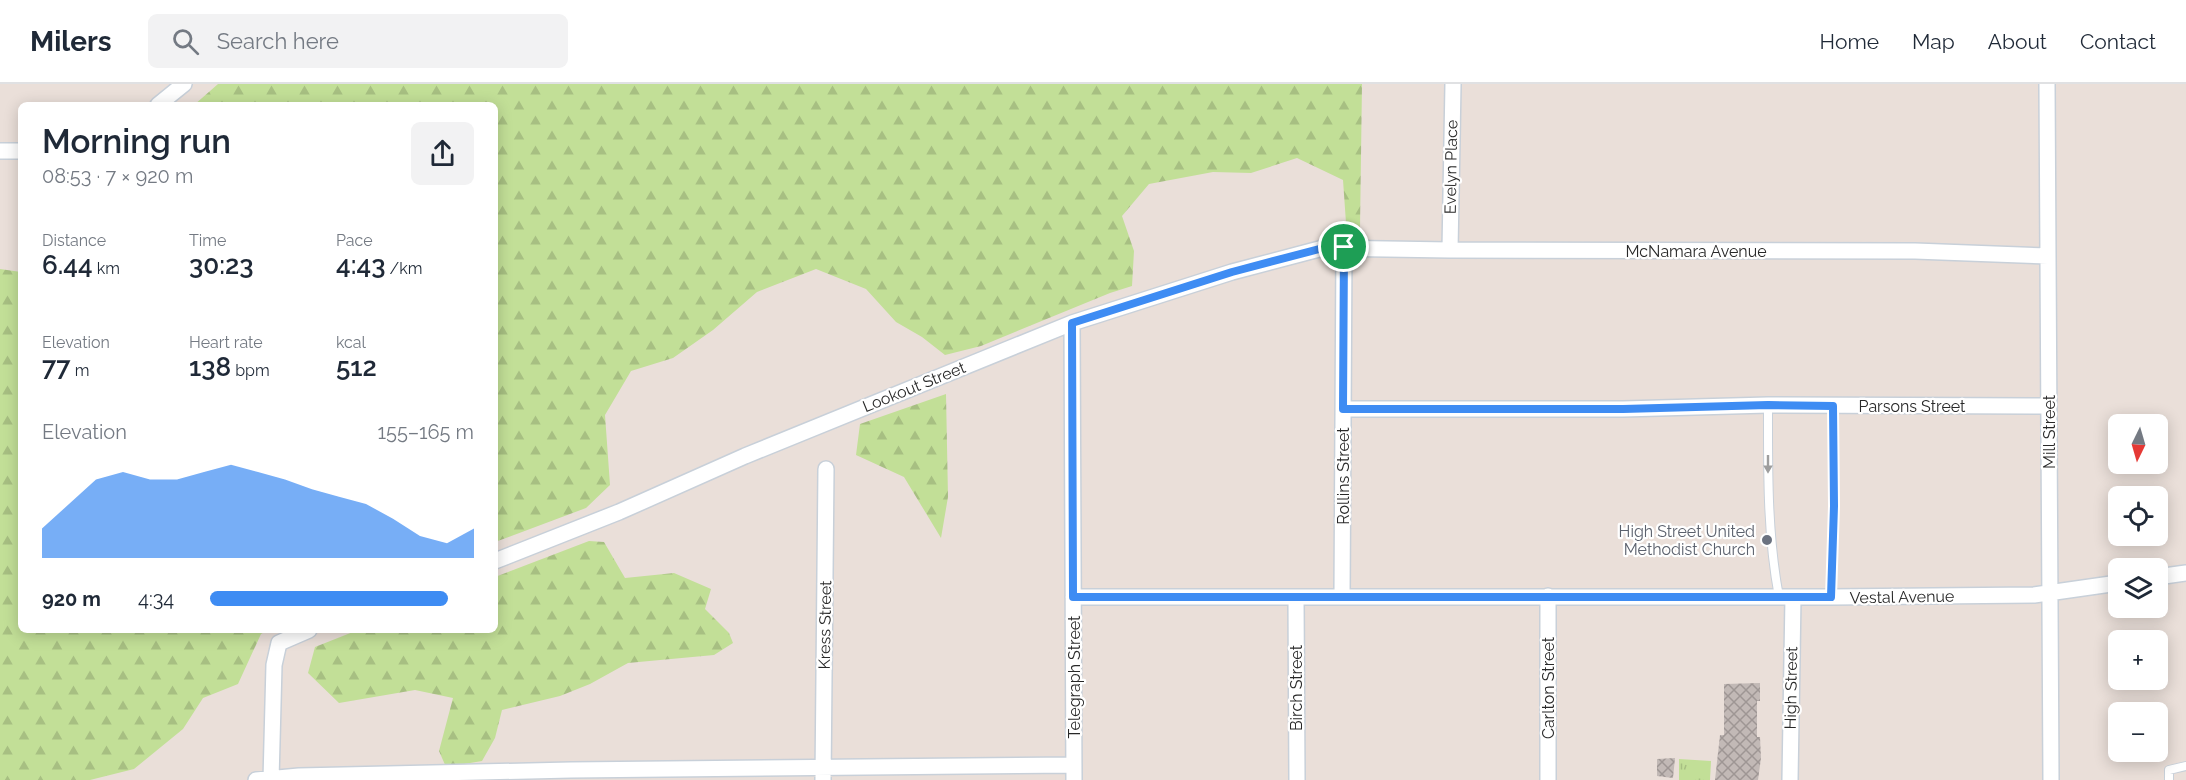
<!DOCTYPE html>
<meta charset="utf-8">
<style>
:root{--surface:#fff;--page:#f2f2f3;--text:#1f2937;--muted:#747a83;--line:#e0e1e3;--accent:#3e8cf3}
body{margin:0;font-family:Raleway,sans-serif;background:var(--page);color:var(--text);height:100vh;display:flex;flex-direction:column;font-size:22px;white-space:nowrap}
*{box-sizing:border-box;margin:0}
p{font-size:20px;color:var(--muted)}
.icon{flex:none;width:33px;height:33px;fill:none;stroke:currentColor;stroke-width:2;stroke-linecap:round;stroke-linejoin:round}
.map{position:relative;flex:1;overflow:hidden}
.drawer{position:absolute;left:18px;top:18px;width:480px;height:531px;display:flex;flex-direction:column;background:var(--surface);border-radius:9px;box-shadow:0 3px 15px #0003}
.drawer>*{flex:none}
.needle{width:39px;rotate:185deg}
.buttons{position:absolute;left:2108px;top:330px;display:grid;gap:12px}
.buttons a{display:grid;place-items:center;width:60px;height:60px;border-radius:9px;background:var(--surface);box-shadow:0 3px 15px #0003;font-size:30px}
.pin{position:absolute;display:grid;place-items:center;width:51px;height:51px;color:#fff;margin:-26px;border:3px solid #fff;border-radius:50%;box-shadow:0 2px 6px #0007}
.round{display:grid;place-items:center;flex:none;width:63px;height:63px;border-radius:9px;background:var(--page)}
.head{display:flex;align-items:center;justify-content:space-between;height:102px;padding:0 24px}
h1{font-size:33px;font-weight:600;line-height:45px}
.metrics{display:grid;grid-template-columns:repeat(3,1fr);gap:9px;height:102px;padding:6px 24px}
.metrics div{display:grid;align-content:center}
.metrics b{font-size:26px;font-weight:600}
.metrics small{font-size:16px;font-weight:400}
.metrics p{font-size:16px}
.chart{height:168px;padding:12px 24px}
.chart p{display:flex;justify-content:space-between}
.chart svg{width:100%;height:108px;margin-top:6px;fill:var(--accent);opacity:.7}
ul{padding:0 24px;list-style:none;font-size:20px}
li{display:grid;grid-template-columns:96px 72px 1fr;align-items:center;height:45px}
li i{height:15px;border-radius:8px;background:var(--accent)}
header{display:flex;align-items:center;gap:36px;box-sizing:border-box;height:84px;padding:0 30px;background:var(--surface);border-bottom:2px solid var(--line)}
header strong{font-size:28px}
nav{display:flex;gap:33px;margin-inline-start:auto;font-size:21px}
.search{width:420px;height:54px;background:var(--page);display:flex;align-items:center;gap:15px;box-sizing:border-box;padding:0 21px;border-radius:9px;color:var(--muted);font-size:22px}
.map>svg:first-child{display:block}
</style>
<header>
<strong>Milers</strong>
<div class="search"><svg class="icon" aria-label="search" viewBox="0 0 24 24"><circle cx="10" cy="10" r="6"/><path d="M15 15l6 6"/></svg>Search here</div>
<nav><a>Home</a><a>Map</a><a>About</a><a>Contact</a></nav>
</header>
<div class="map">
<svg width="2186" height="696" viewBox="0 0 2186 696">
<defs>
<pattern id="grass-tufts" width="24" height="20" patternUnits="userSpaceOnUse" patternTransform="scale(1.5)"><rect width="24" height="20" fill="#c2df97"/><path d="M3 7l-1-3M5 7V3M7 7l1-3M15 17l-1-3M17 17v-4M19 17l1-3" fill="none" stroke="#a7bf82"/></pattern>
<pattern id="forest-firs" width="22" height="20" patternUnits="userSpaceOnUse" patternTransform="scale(1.5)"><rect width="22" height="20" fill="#c2df97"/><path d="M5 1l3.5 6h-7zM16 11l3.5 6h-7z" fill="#a7bf82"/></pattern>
<pattern id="building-cross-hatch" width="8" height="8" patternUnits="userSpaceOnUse" patternTransform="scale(1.5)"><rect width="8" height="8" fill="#c2b9b6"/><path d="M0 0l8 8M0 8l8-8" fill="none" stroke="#9e9694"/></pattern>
</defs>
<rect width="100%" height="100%" fill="#eadfd9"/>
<path fill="url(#grass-tufts)" d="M 1679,675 L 1711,677 L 1710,696 L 1679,696 Z"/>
<path fill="url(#forest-firs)" d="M 218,0 L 1362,0 L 1360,144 L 1346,139 L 1343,96 L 1297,74 L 1251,89 L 1213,88 L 1149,100 L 1122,132 L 1134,167 L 1132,202 L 1110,209 L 981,262 L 945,271 L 922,253 L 896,238 L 866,205 L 816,185 L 757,208 L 713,246 L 673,274 L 631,287 L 605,331 L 610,401 L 586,424 L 495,458 L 495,21 L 194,21 Z
M 0,185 L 21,188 L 21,546 L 268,546 L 261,550 L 238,600 L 203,614 L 183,645 L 134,685 L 90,696 L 0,696 Z
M 946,310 L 948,413 L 941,454 L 904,393 L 856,371 L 860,340 Z
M 589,457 L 604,458 L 625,494 L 674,489 L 711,505 L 705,525 L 729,549 L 733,559 L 714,571 L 628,579 L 590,600 L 560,612 L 502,626 L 495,654 L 482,677 L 446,683 L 439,667 L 453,614 L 415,606 L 339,619 L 308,589 L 315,563 L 358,546 L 495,546 L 495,493 Z"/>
<path fill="url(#building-cross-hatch)" d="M 1760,599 L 1760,617 L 1757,617 L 1757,653 L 1760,653 L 1761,674 L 1758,696 L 1715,696 L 1720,651 L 1724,651 L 1724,600 Z
M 1675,674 L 1673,694 L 1657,692 L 1657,675 Z"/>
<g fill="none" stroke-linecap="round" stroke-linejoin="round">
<defs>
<path id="service" d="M 1768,321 C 1768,386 1767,449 1779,513
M 1831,513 L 1834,422 L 1833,322
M 2169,696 L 2169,686 L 2186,682"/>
<path id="minor" d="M 2047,0 L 2051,696
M 158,21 L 184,0
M 0,67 L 21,67
M 1450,166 L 1453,0
M 1072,239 L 1074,696
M 1343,325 L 1623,325 L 1768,321 L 2049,322
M 495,477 L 619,428 L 745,372 L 1072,239 L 1232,188 L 1323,164 L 1450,166 L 1915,167 L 2048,172
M 2157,493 L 2186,489
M 1073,513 L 1831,513 L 2034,511 L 2118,499
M 1296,513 L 1297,696
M 1342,513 L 1344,163
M 256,696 L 299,692 L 571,686 L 1074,681
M 271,696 L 274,581 L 279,559 L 309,546
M 823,696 L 826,385
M 1548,696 L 1548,512
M 1790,696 L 1793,513"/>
</defs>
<use href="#service" stroke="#c8d0d9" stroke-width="10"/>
<use href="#minor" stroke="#c8d0d9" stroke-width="18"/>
<use href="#service" stroke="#fff" stroke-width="8"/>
<use href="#minor" stroke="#fff" stroke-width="15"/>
</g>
<defs><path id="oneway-solid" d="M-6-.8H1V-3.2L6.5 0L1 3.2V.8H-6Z" transform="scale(1.5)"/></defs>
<use fill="#9e9e9e" href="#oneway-solid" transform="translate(1768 380) rotate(90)"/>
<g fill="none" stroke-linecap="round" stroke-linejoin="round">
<defs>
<path id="route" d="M 1344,163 L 1343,325 L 1623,325 L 1768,321 L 1833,322 L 1834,422 L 1831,513 L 1073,513 L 1072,239 L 1232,188 L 1323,164 Z"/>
</defs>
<use href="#route" stroke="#fff" stroke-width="12"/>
<use href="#route" stroke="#3e8cf3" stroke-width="8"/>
</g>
<circle fill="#6b7280" stroke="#fff" stroke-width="2" cx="1767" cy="456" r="6"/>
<g text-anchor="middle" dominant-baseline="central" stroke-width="4.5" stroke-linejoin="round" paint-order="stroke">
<g font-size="16" fill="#282828" stroke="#fff">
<text transform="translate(1451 83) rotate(-89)">Evelyn Place</text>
<text x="1696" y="167">McNamara Avenue</text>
<text transform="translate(914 303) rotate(-22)">Lookout Street</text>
<text x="1912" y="322">Parsons Street</text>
<text transform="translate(2049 348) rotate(-90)">Mill Street</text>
<text transform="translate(1343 392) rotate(-90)">Rollins Street</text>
<text transform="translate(1902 513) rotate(-1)">Vestal Avenue</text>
<text transform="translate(825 541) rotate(-89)">Kress Street</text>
<text transform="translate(1074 593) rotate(-90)">Telegraph Street</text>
<text transform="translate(1296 604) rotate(-90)">Birch Street</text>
<text transform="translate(1548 604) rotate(-90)">Carlton Street</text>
<text transform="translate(1791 604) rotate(-89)">High Street</text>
</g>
<g font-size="16" fill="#5b616d" stroke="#fff" text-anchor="end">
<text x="1755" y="447">High Street United<tspan x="1755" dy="18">Methodist Church</tspan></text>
</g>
</g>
</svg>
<div class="buttons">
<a><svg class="needle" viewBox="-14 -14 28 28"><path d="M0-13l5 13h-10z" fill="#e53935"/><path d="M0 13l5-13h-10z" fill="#747a83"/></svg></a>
<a><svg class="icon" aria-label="locate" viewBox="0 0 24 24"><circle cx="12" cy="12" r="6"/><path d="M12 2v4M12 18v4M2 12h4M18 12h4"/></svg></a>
<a><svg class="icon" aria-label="layers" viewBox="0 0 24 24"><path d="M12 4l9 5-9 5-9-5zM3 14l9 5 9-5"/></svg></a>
<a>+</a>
<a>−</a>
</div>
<div class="pin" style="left:1344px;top:163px;background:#1e9e55"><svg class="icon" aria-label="arrive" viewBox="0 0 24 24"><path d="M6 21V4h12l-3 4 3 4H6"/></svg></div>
<section class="drawer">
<div class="head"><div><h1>Morning run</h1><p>08:53 · 7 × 920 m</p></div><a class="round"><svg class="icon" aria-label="share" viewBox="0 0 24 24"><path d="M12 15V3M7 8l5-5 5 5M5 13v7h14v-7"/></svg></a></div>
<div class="metrics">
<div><p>Distance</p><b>6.44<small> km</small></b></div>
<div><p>Time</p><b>30:23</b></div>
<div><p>Pace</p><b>4:43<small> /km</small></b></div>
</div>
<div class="metrics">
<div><p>Elevation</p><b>77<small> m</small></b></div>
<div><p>Heart rate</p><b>138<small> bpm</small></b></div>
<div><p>kcal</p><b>512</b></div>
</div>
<div class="chart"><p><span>Elevation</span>155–165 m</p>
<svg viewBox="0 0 160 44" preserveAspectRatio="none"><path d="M0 44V32L10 22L20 12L30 9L40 12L50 12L60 9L70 6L80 9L90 12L100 16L110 19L120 22L130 28L140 35L150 38L160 32V44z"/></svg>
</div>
<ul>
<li><b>920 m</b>4:34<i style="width:90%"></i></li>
</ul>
</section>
</div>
